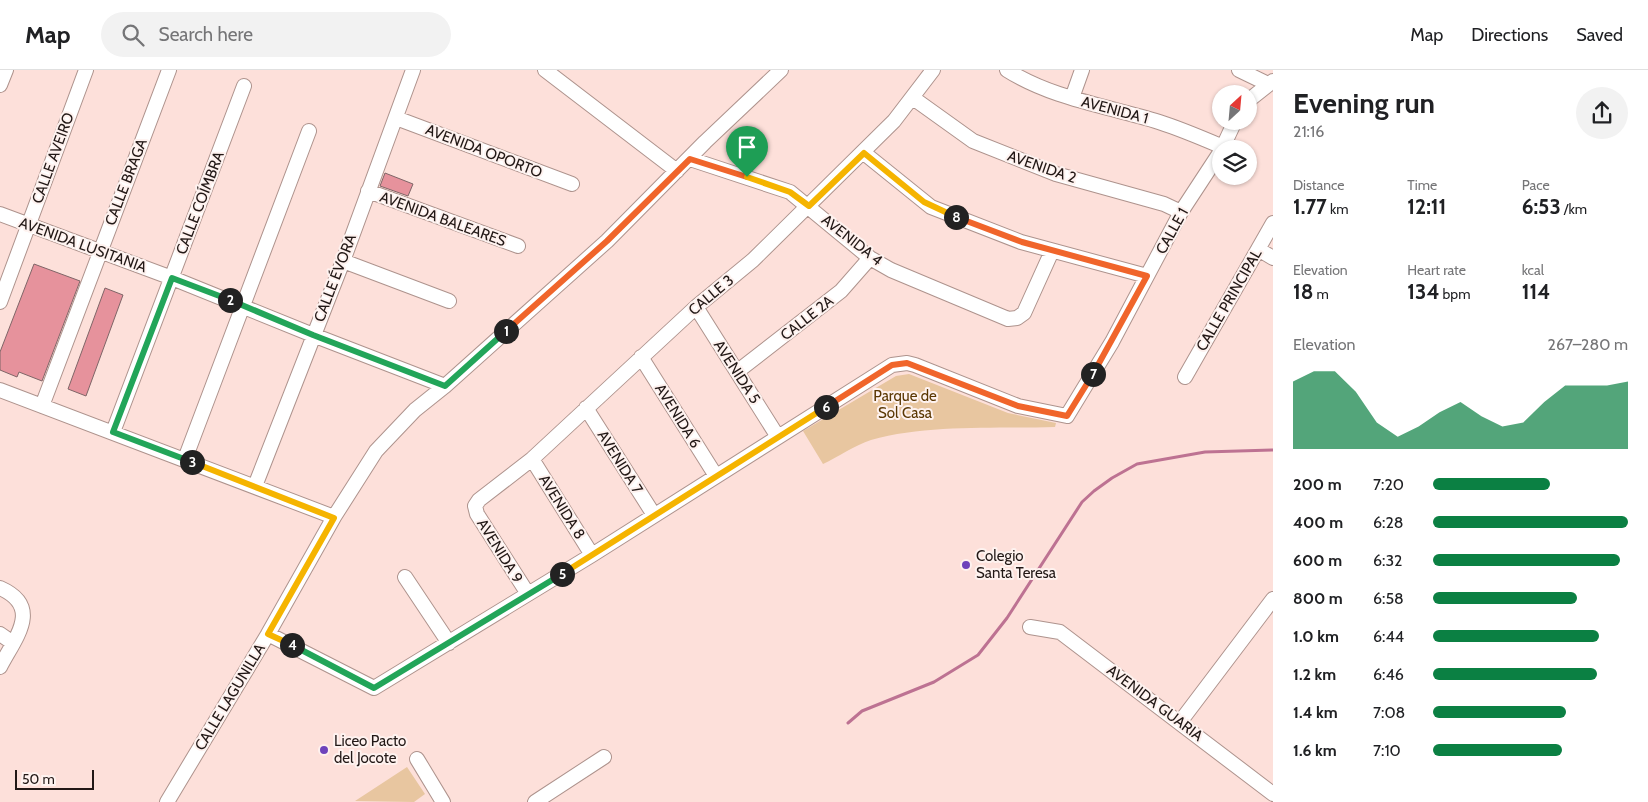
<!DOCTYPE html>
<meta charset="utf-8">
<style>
:root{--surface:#fff;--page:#f2f2f2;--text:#202124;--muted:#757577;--line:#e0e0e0;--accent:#0b8043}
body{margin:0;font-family:Cabin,sans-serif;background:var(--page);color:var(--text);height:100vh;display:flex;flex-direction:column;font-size:19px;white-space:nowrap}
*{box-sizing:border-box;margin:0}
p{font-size:16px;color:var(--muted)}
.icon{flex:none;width:28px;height:28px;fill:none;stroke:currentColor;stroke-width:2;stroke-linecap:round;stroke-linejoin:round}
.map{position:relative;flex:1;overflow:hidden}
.side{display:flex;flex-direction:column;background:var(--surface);width:375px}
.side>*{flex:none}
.needle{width:32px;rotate:26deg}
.buttons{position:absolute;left:1212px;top:15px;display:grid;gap:10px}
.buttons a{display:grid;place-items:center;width:45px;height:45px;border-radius:50%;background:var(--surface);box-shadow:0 1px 4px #0004;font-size:25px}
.scale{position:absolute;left:15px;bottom:12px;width:79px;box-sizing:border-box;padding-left:5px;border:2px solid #221816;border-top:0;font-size:14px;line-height:18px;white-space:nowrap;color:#221816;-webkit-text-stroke:4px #fef2ef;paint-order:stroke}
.pin{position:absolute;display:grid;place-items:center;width:42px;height:42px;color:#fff;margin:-51px -21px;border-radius:50% 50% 50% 0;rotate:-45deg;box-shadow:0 0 5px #0007}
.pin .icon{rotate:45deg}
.km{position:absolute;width:25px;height:25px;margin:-12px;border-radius:50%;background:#222;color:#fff;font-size:14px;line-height:25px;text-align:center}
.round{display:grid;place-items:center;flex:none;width:52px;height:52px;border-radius:26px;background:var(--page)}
.overview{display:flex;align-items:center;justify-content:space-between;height:85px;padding:0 20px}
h1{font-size:28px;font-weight:800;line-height:38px}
.metrics{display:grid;grid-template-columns:repeat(3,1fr);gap:8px;height:85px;padding:5px 20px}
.metrics div{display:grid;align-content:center}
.metrics b{font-size:21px;font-weight:800}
.metrics small{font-size:14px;font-weight:400}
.metrics p{font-size:14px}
.chart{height:140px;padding:10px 20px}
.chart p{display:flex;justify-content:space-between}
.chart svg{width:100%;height:90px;margin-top:5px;fill:var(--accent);opacity:.7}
ul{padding:0 20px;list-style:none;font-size:16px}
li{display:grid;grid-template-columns:80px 60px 1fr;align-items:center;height:38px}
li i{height:12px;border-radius:6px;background:var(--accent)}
header{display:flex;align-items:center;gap:30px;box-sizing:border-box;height:70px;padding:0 25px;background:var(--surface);border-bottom:1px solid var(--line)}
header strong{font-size:24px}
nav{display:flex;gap:28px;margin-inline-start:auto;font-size:18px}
.search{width:350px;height:45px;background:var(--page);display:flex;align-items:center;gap:12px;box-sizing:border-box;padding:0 18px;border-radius:28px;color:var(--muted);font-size:19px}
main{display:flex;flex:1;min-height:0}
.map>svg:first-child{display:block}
</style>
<header>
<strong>Map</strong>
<div class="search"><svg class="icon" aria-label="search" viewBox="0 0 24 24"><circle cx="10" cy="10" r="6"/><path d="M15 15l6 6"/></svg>Search here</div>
<nav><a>Map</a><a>Directions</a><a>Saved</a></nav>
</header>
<main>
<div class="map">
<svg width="1273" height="732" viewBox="0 0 1273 732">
<rect width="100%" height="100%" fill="#fde0da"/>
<path fill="#e8c6a0" d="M 909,304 L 1008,343 L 1056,353 L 1055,357 C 996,359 928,354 871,370 C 855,375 838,387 823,394 L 803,361 L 896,306 Z
M 407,697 L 425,724 L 414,732 L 355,731 Z"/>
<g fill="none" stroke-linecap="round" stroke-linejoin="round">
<path stroke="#bd7292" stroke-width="3" d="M 848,653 L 862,641 L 934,612 L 978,585 L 1007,548 L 1082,432 L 1094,421 L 1112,408 L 1137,394 L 1205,382 L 1273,380"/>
</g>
<path fill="#e6929c" stroke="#7f6567" d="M 385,103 L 413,114 L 408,126 L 380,116 Z
M 34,194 L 80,211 L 42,311 L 19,302 L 17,307 L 0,300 L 0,282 Z
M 105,218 L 123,225 L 86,326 L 68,319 Z"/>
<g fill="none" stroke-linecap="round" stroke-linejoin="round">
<defs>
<path id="minor" d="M 545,0 L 677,101
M 1007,0 C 1053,29 1108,36 1159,52 C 1181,59 1202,68 1223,77
M 1239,0 L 1268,14
M 0,15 L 6,0
M 913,28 L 973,71 L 1056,104 L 1164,134 L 1181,142
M 1072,28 L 1082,0
M 1249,30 L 1273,11
M 396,48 L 572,114
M 1222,79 L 1235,51
M 864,83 L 931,137 L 1021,172 L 1147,206
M 690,89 L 790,122 L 870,188 L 891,200 L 1008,249 L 1017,248 L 1024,243 L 1052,181
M 368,121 L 518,176
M 0,144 L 172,208 L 313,265 L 445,316
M 1258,179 L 1273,188
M 343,191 L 449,231
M 0,232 L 86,0
M 696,237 L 778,367
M 641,287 L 716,406
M 738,301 L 841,221 L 870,188
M 1185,307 L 1273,153
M 0,320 L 334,447
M 42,336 L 169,0
M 586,338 L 654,445
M 113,362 L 244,16
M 185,389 L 309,61
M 532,389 L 592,485
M 255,416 L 343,191 L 413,0
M 405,507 L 449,573
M 0,518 C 43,537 15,568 0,597
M 528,524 L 477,444 L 475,436 L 479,430 L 532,389 L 696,237 L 753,190 L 894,51 L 933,0
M 1030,557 L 1060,562 L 1273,724
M 0,564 L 13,573
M 268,564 L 374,618 L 592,485 L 892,295 L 907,293 L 915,295 L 1018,336 L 1067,346 L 1112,272 L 1181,142 L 1221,81
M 1180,652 L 1273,529
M 417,689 L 443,732
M 167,732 L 268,564 L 334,447 L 376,381 L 415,340 L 445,316 L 607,171 L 705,72 L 781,0
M 535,732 L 604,687"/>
</defs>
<use href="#minor" stroke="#ae938d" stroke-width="16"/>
<use href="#minor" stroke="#fff" stroke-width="14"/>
</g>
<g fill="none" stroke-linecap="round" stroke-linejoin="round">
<defs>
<path id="split-1" d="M 506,261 L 607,171 L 690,89 L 747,107"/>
<path id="split-2" d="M 230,230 L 313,265 L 445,316 L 506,261"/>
<path id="split-3" d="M 192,392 L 113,362 L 172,208 L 230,230"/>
<path id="split-4" d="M 192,392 L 334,448 L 268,564 L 292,575"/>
<path id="split-5" d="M 292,575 L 374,618 L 562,504"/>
<path id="split-6" d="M 562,504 L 826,337"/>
<path id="split-7" d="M 826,337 L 892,295 L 907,293 L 1018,336 L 1067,346 L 1093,304"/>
<path id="split-8" d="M 956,147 L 1022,172 L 1147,206 L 1093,304"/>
<path id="split-9" d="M 747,107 L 790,122 L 809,136 L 864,83 L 924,132 L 956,147"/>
</defs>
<use href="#split-1" stroke="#fff" stroke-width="10"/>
<use href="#split-2" stroke="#fff" stroke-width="10"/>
<use href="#split-3" stroke="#fff" stroke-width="10"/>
<use href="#split-4" stroke="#fff" stroke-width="10"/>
<use href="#split-5" stroke="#fff" stroke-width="10"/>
<use href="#split-6" stroke="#fff" stroke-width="10"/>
<use href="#split-7" stroke="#fff" stroke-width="10"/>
<use href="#split-8" stroke="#fff" stroke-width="10"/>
<use href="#split-9" stroke="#fff" stroke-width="10"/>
<use href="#split-1" stroke="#f0652b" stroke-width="6"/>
<use href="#split-2" stroke="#22a559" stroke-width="6"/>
<use href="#split-3" stroke="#22a559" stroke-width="6"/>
<use href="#split-4" stroke="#f5b400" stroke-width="6"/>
<use href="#split-5" stroke="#22a559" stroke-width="6"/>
<use href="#split-6" stroke="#f5b400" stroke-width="6"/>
<use href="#split-7" stroke="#f0652b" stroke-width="6"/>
<use href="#split-8" stroke="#f0652b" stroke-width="6"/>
<use href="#split-9" stroke="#f5b400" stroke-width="6"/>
</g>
<g fill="#6e43bb" stroke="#fef2ef" stroke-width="2">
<circle cx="966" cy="495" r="5"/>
<circle cx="324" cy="680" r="5"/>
</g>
<g text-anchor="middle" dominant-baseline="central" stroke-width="4" stroke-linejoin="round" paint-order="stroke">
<g font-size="15" fill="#221816" stroke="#fef2ef">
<text transform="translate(1115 40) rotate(15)">AVENIDA 1</text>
<text transform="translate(484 81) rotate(21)">AVENIDA OPORTO</text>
<text transform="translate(53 88) rotate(-70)">CALLE AVEIRO</text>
<text transform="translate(1042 97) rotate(19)">AVENIDA 2</text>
<text transform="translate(126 112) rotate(-69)">CALLE BRAGA</text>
<text transform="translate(200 133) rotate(-69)">CALLE COÍMBRA</text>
<text transform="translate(443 149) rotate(20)">AVENIDA BALEARES</text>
<text transform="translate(1172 161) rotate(-61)">CALLE 1</text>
<text transform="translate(852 170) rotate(38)">AVENIDA 4</text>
<text transform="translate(83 175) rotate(20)">AVENIDA LUSITANIA</text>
<text transform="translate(335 208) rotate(-69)">CALLE ÉVORA</text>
<text transform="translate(711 225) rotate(-40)">CALLE 3</text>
<text transform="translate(1229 230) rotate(-60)">CALLE PRINCIPAL</text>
<text transform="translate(807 248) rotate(-38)">CALLE 2A</text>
<text transform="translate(737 302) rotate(57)">AVENIDA 5</text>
<text transform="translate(678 346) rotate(58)">AVENIDA 6</text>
<text transform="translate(620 392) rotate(58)">AVENIDA 7</text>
<text transform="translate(562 437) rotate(58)">AVENIDA 8</text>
<text transform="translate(500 481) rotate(58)">AVENIDA 9</text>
<text transform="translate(230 627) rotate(-59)">CALLE LAGUNILLA</text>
<text transform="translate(1155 633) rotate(37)">AVENIDA GUARIA</text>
</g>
<g font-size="15" fill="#5a3702" stroke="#fef2ef">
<text x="905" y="326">Parque de<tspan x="905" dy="17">Sol Casa</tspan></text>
</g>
<g font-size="15" fill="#221816" stroke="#fef2ef" text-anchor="start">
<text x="976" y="486">Colegio<tspan x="976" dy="17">Santa Teresa</tspan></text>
<text x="334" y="671">Liceo Pacto<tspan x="334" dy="17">del Jocote</tspan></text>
</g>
</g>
</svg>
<div class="buttons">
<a><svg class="needle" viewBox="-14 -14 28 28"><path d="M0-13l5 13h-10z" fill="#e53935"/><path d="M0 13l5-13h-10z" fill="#757577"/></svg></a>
<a><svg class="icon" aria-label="layers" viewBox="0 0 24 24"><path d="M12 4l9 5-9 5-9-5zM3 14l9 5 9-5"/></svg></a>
</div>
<div class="scale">50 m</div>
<div class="pin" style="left:747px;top:107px;background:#1e9e55"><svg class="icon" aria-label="arrive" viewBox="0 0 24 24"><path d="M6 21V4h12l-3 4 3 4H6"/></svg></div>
<b class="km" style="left:506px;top:261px">1</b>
<b class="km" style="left:230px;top:230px">2</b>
<b class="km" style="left:192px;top:392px">3</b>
<b class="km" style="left:292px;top:575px">4</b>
<b class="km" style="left:562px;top:504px">5</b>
<b class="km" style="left:826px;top:337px">6</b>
<b class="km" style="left:1093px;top:304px">7</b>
<b class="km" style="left:956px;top:147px">8</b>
</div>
<section class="side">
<div class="overview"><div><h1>Evening run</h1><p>21:16</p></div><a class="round"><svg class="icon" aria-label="share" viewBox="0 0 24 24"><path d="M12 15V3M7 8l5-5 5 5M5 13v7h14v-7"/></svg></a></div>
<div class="metrics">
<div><p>Distance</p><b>1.77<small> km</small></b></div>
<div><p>Time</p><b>12:11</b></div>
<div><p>Pace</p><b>6:53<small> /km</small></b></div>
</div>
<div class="metrics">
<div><p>Elevation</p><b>18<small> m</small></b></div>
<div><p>Heart rate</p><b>134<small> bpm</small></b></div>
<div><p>kcal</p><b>114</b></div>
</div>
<div class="chart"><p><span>Elevation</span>267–280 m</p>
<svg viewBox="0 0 160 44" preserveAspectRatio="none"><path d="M0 44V11L10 6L20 6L30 16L40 31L50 38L60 33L70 26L80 21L90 28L100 33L110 31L120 21L130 13L140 13L150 13L160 11V44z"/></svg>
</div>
<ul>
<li><b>200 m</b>7:20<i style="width:60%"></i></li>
<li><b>400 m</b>6:28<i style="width:100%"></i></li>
<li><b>600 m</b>6:32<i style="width:96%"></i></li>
<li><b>800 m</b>6:58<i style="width:74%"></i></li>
<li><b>1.0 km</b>6:44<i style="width:85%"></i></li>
<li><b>1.2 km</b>6:46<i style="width:84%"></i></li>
<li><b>1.4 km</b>7:08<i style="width:68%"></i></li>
<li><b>1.6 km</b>7:10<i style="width:66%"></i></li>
</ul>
</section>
</main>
